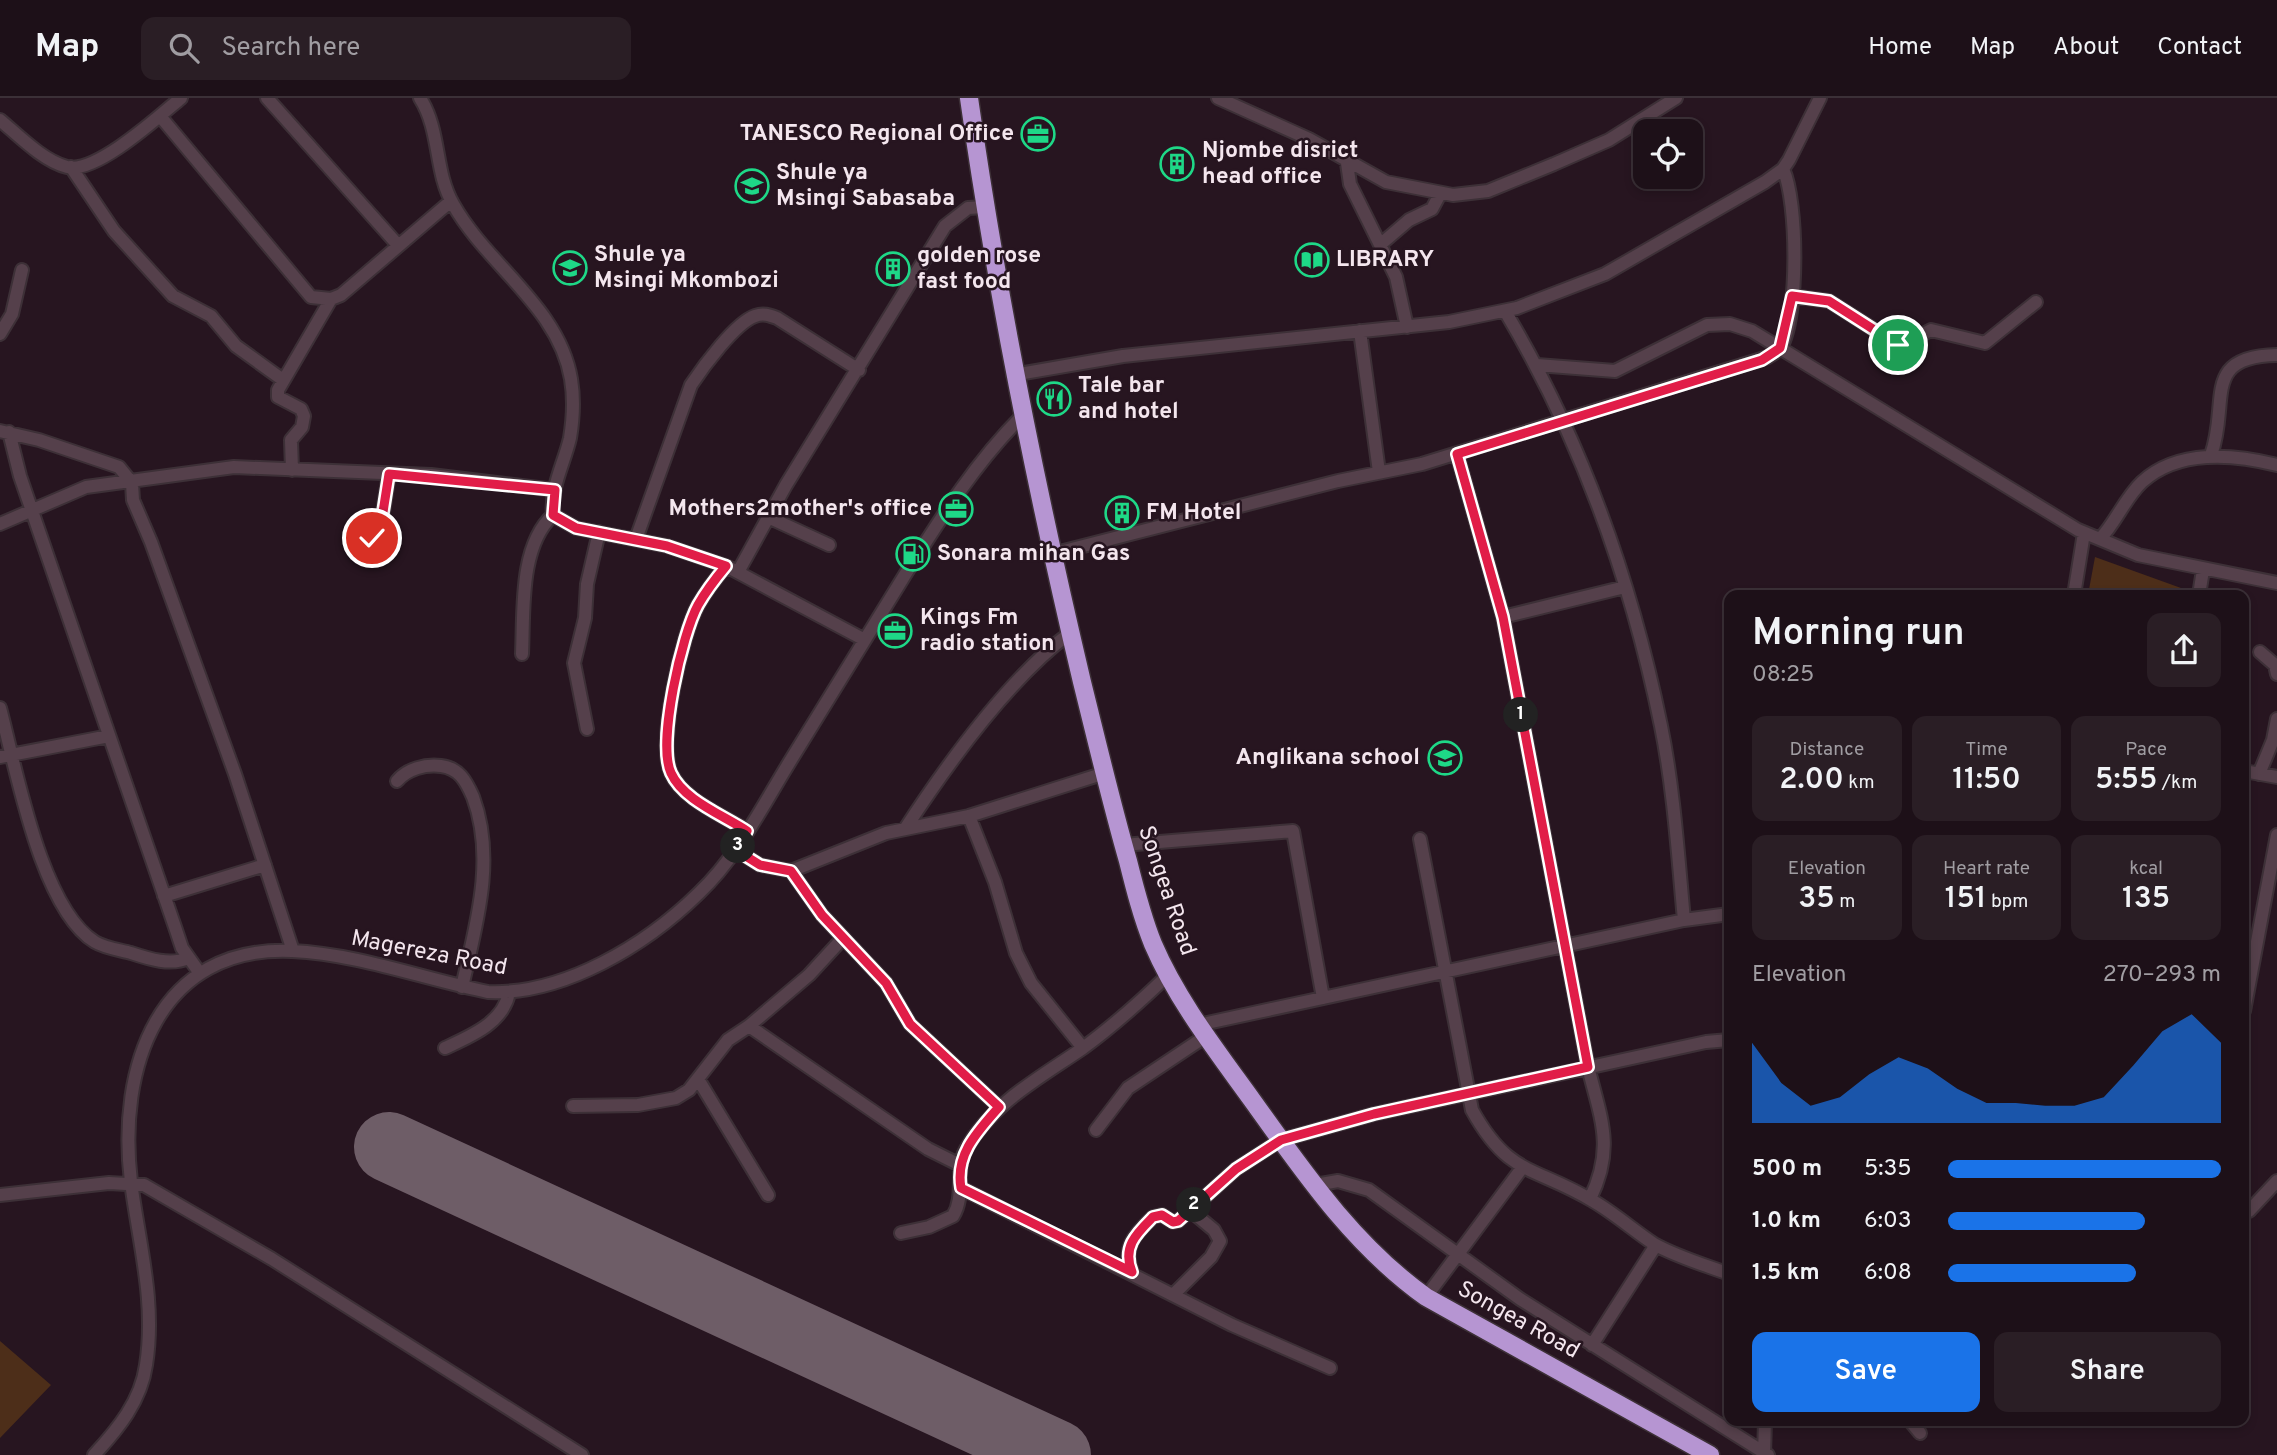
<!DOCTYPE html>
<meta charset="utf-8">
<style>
:root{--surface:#1d1018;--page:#2a1e25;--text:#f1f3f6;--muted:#a09da2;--line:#3b3037;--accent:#1a73e8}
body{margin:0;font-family:Overpass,sans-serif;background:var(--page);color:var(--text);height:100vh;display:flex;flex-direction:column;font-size:26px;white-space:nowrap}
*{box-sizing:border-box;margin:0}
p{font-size:23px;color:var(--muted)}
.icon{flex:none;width:38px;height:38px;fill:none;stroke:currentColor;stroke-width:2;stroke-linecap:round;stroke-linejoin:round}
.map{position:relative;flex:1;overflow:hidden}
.side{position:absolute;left:1724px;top:492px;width:525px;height:836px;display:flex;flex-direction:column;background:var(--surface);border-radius:14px;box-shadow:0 4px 10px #0003,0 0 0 2px var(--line)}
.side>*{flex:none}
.controls{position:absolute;left:1633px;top:21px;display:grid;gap:14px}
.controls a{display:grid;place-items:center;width:70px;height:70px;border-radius:14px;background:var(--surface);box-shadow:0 4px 10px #0003,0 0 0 2px var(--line);font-size:35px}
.pin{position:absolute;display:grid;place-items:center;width:60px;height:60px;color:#fff;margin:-30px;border:4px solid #fff;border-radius:50%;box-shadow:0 2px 7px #0007}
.km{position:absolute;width:35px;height:35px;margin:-18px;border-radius:50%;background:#222;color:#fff;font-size:19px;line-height:35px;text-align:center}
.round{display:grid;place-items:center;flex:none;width:74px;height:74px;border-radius:14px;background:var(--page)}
.overview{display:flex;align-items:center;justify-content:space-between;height:119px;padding:0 28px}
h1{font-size:38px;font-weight:600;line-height:52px}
.stats{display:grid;grid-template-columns:repeat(3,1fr);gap:10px;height:119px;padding:7px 28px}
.stats div{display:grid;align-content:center;border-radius:14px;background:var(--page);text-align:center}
.stats b{font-size:30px;font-weight:600}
.stats small{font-size:19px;font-weight:400}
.stats p{font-size:19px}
.chart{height:196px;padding:14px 28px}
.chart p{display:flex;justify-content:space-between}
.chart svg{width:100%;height:126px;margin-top:7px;fill:var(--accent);opacity:.7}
.button{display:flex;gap:14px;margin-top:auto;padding:14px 28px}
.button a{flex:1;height:80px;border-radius:14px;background:var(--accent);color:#fff;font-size:28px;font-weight:600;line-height:80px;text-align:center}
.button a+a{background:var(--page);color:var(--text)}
ul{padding:0 28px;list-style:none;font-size:23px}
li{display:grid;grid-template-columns:112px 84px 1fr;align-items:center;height:52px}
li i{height:18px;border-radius:9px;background:var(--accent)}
header{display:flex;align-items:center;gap:42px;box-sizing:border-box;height:98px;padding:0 35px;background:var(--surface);border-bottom:2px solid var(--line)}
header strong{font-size:33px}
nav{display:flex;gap:38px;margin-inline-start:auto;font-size:24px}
.search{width:490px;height:63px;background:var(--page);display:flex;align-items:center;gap:18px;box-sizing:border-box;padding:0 24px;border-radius:14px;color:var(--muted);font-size:26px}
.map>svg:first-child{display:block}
</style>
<header>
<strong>Map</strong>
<div class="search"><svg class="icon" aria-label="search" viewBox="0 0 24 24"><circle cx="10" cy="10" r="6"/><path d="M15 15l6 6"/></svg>Search here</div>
<nav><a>Home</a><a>Map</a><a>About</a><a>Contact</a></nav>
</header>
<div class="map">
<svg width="2277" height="1357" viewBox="0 0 2277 1357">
<rect width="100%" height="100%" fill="#271520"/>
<path fill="#4d2e19" d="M 2095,459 L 2181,490 L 2180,497 L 2088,497 Z
M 0,1243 L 51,1287 L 0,1340 Z"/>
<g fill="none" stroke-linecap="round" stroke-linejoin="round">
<path stroke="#6e5d67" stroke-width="70" d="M 389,1049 L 1056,1357"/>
<defs>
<path id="minor" d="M 267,0 L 397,146
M 420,0 C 441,33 434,73 453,106 C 487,167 559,209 571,281 C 574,299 573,322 570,340 C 564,366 550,390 553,417 L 576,430 L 667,448 L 726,468 L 863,541
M 1218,0 L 1309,41 L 1386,84 L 1453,97 L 1488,93 L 1554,66 L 1609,42 L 1676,0
M 160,18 L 311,199 L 331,201 L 341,197 L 451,103
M 0,22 C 18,37 43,63 67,69 C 96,76 158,19 181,0
M 1347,65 L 1350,86 L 1396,179 L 1407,229
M 71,69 L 114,133 L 173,198 L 211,218 L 236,248 L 283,282
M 1381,146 L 1409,122 L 1432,111 L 1440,96
M 1792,198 L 1829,203 L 1900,248 L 1931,232 L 1985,245 L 2036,204
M 1505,213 C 1581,341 1631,481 1661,628 C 1674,692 1678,758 1684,822
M 1360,233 L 1379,374
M 0,236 L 12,216 L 22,172
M 1537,267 L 1615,273 L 1707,227 L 1730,226 L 1752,233 L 2078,432 L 2138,457 L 2277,485
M 1013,277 L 1123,258 L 1449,224 L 1517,210 L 1605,176 L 1765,84 L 1783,71 L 1789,62 L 1820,0
M 0,333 L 39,342 L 119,369 L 132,385 L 133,402 L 151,444 L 235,676 L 293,853
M 9,334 L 20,378 L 175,829 L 182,850 L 199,874
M 1457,356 L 1503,519 L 1588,969 C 1601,1021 1615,1050 1590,1101
M 2211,357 C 2230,305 2200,258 2277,257
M 292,372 L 291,342 L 302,329 L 304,318 L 301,311 L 278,299 L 278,292 L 331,201
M 768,419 L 829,447
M 0,426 L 86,389 L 234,369 L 431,377 L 555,392
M 372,440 L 383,414 L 389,376
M 636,441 L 691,287 C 703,269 735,225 755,218 C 763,215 769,217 777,220 L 859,272
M 2100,441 C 2116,424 2125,400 2142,384 C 2178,351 2234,356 2277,367
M 1052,456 L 1338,383 L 1422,366 L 1768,259 C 1773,256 1778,253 1781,249 C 1799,218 1798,103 1783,71
M 726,468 C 716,480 706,493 698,507 C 682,536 657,645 671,675 C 683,702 723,717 747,733
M 738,474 L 786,387 L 945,128 L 968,110 L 985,109
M 2074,497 L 2084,435
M 2199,497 L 2203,472
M 1503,519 L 1625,489
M 2260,554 L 2275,567 L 2277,576
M 522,556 C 524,513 519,448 553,417
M 0,610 C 16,670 41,811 95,844 C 105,850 120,852 131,855 C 149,861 171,868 188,860
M 587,631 L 574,565 L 585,520 L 587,486 L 599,434
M 0,659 L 109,638
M 2244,673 L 2277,679
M 2259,676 L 2273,642 L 2277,621
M 397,683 C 407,671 425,666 441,668 C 459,670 466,683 473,699 C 496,761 476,827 462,889
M 969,718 L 995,784 L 1016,855 L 1031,885 L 1083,950
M 905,731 C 948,665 1008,581 1070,535
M 1420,741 L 1472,1012 C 1509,1079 1535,1068 1593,1103 C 1614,1115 1633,1132 1654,1146 C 1677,1159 1705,1167 1729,1176
M 1123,747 L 1293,733 L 1323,900
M 736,752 L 760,767 L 791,773 L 886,735 L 969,718 L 1105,675
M 791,773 L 822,817 L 886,885 L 910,926 L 999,1009
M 164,798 L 265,767
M 2244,913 L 2277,737
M 1198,927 L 1684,822 L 1729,816
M 749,928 L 928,1051 L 960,1067
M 445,950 C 471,938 503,925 509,895
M 698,981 L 768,1097
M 573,1008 L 638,1007 L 676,1000 L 689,992 L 728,942 L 749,928 L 809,877 L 843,840
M 1096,1032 L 1128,990 L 1206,938
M 1315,1087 L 1338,1083 L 1369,1092 L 1520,1201 L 1768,1357
M 961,1090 L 1232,1227 L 1330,1270
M 0,1097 L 109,1085 L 144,1087 L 272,1161 L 582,1357
M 2249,1113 L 2277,1083
M 901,1135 L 929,1129 L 953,1118 C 966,1097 954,1073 966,1051 C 992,1005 1041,979 1083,950 C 1113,928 1141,903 1168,877
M 1132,1174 C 1122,1149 1135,1136 1153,1119 L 1162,1117 L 1173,1124 L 1178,1123 L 1236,1071 L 1281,1042 L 1374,1016 L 1706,944 L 1729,942
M 1174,1196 L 1211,1159 L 1220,1143 L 1214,1132 L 1190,1112
M 1426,1199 L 1522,1070
M 1592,1247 L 1656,1147
M 1910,1323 L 1920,1335
M 94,1357 C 118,1331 141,1303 146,1267 C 156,1204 139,1146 131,1084 C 117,970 158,847 292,853 C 358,856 424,881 488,894 C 564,897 646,847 699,795 C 737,759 762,709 789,665 C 827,603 865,541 903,480 C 939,423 974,366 1022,318
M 1764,1357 L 1765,1323"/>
<path id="highway" d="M 969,0 C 997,197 1036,390 1082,584 C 1097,644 1111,704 1128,763 C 1135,791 1142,819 1153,846 C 1177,902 1216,952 1252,1002 C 1303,1073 1353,1147 1426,1199 L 1710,1357"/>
</defs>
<use href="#minor" stroke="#3d3037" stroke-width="16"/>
<use href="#highway" stroke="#3d3037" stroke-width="21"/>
<use href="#minor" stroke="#55404b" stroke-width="12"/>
<use href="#highway" stroke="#b695d2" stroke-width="18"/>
</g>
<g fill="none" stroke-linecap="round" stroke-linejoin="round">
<defs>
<path id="route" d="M 372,440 L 383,414 L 389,376 L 555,392 L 553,417 L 576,430 L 667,448 L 726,468 C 716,480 706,493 698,507 C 682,536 657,645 671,675 C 683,702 723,717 747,733 L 736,752 L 760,767 L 791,773 L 822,817 L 886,885 L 910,926 L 999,1009 C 978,1033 955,1056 961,1090 L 1132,1174 C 1122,1149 1136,1136 1153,1119 L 1162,1117 L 1173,1124 L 1178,1123 L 1236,1071 L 1281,1042 L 1374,1016 L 1588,969 L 1503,519 L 1457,356 L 1762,262 L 1780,250 L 1792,198 L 1829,203 L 1898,247"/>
</defs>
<use href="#route" stroke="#fff" stroke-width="14"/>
<use href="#route" stroke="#e11d48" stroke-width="9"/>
</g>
<defs>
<symbol id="office-ring" viewBox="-11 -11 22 22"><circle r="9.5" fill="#271520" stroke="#1ed887" stroke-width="1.5"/><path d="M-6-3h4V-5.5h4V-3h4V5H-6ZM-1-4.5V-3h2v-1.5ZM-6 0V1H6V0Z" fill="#1ed887"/></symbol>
<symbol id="building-ring" viewBox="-11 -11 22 22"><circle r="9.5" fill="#271520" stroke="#1ed887" stroke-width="1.5"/><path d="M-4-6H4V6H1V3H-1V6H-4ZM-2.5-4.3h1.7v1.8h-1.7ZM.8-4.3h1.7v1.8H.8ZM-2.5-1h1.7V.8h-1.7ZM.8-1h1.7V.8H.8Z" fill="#1ed887"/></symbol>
<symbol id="school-ring" viewBox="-11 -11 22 22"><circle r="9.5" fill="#271520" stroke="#1ed887" stroke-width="1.5"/><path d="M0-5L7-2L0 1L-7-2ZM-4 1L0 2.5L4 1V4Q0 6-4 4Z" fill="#1ed887"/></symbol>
<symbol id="library-ring" viewBox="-11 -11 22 22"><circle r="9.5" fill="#271520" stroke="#1ed887" stroke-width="1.5"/><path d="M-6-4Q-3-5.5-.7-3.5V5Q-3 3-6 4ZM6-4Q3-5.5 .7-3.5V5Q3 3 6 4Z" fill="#1ed887"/></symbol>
<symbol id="restaurant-ring" viewBox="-11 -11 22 22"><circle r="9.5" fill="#271520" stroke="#1ed887" stroke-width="1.5"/><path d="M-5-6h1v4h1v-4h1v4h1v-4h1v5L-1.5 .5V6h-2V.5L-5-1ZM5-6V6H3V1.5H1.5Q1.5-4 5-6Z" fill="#1ed887"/></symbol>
<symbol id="fuel-ring" viewBox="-11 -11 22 22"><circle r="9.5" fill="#271520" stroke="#1ed887" stroke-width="1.5"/><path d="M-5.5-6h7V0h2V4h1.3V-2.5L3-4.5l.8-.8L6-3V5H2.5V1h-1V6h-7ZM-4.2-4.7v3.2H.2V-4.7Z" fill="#1ed887"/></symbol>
</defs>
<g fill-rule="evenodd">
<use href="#office-ring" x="1019" y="17" width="38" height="38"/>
<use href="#building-ring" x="1158" y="47" width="38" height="38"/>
<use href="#school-ring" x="733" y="69" width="38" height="38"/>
<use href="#library-ring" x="1293" y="143" width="38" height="38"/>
<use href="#school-ring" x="551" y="151" width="38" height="38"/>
<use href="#building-ring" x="874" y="152" width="38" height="38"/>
<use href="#restaurant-ring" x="1035" y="282" width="38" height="38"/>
<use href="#office-ring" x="937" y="392" width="38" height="38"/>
<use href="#building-ring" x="1103" y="396" width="38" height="38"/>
<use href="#fuel-ring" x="894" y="437" width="38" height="38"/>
<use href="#office-ring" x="876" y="514" width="38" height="38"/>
<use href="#school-ring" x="1426" y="641" width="38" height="38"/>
</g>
<g text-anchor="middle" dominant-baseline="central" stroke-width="5" stroke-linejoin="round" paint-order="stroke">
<g font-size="23" font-weight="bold" fill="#f4e6ee" stroke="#271520" text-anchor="start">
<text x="1014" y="36" text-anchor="end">TANESCO Regional Office</text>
<text x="1202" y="53">Njombe disrict<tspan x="1202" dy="26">head office</tspan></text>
<text x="776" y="75">Shule ya<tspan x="776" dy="26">Msingi Sabasaba</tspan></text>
<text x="594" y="157">Shule ya<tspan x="594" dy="26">Msingi Mkombozi</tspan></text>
<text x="917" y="158">golden rose<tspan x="917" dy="26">fast food</tspan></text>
<text x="1336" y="162">LIBRARY</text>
<text x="1078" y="288">Tale bar<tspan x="1078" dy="26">and hotel</tspan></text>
<text x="932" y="411" text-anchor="end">Mothers2mother's office</text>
<text x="1146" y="415">FM Hotel</text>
<text x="937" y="456">Sonara mihan Gas</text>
<text x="920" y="520">Kings Fm<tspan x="920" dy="26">radio station</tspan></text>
<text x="1420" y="660" text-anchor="end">Anglikana school</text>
</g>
<g font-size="23" fill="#f4e6ee" stroke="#271520">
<text transform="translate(1166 793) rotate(71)">Songea Road</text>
<text transform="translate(429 856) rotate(11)">Magereza Road</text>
<text transform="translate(1518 1223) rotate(29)">Songea Road</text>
</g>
</g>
</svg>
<div class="controls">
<a><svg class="icon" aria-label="locate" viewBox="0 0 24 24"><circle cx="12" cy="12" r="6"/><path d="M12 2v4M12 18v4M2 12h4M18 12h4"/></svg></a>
</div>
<div class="pin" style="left:1898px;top:247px;background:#1e9e55"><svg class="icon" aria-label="arrive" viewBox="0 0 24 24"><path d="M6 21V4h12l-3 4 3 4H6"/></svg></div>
<div class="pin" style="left:372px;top:440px;background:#d93025"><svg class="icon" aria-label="check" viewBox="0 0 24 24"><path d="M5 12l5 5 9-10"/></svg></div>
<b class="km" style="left:1521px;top:617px">1</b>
<b class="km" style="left:1194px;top:1107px">2</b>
<b class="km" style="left:738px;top:748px">3</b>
<section class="side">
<div class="overview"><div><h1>Morning run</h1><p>08:25</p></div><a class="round"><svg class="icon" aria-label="share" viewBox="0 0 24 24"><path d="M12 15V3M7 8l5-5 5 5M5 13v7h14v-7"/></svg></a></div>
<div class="stats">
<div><p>Distance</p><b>2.00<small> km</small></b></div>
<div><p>Time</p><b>11:50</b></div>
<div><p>Pace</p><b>5:55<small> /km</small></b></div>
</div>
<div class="stats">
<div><p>Elevation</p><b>35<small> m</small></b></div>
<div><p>Heart rate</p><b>151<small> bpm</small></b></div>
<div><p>kcal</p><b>135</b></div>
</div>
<div class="chart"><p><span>Elevation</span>270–293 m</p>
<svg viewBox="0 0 160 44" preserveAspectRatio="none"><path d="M0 44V16L10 30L20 38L30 35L40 27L50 21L60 25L70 32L80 37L90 37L100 38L110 38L120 35L130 24L140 12L150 6L160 16V44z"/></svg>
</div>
<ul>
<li><b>500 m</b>5:35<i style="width:100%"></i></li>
<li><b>1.0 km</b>6:03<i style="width:72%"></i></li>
<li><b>1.5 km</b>6:08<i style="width:69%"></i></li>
</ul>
<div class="button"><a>Save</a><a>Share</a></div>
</section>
</div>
